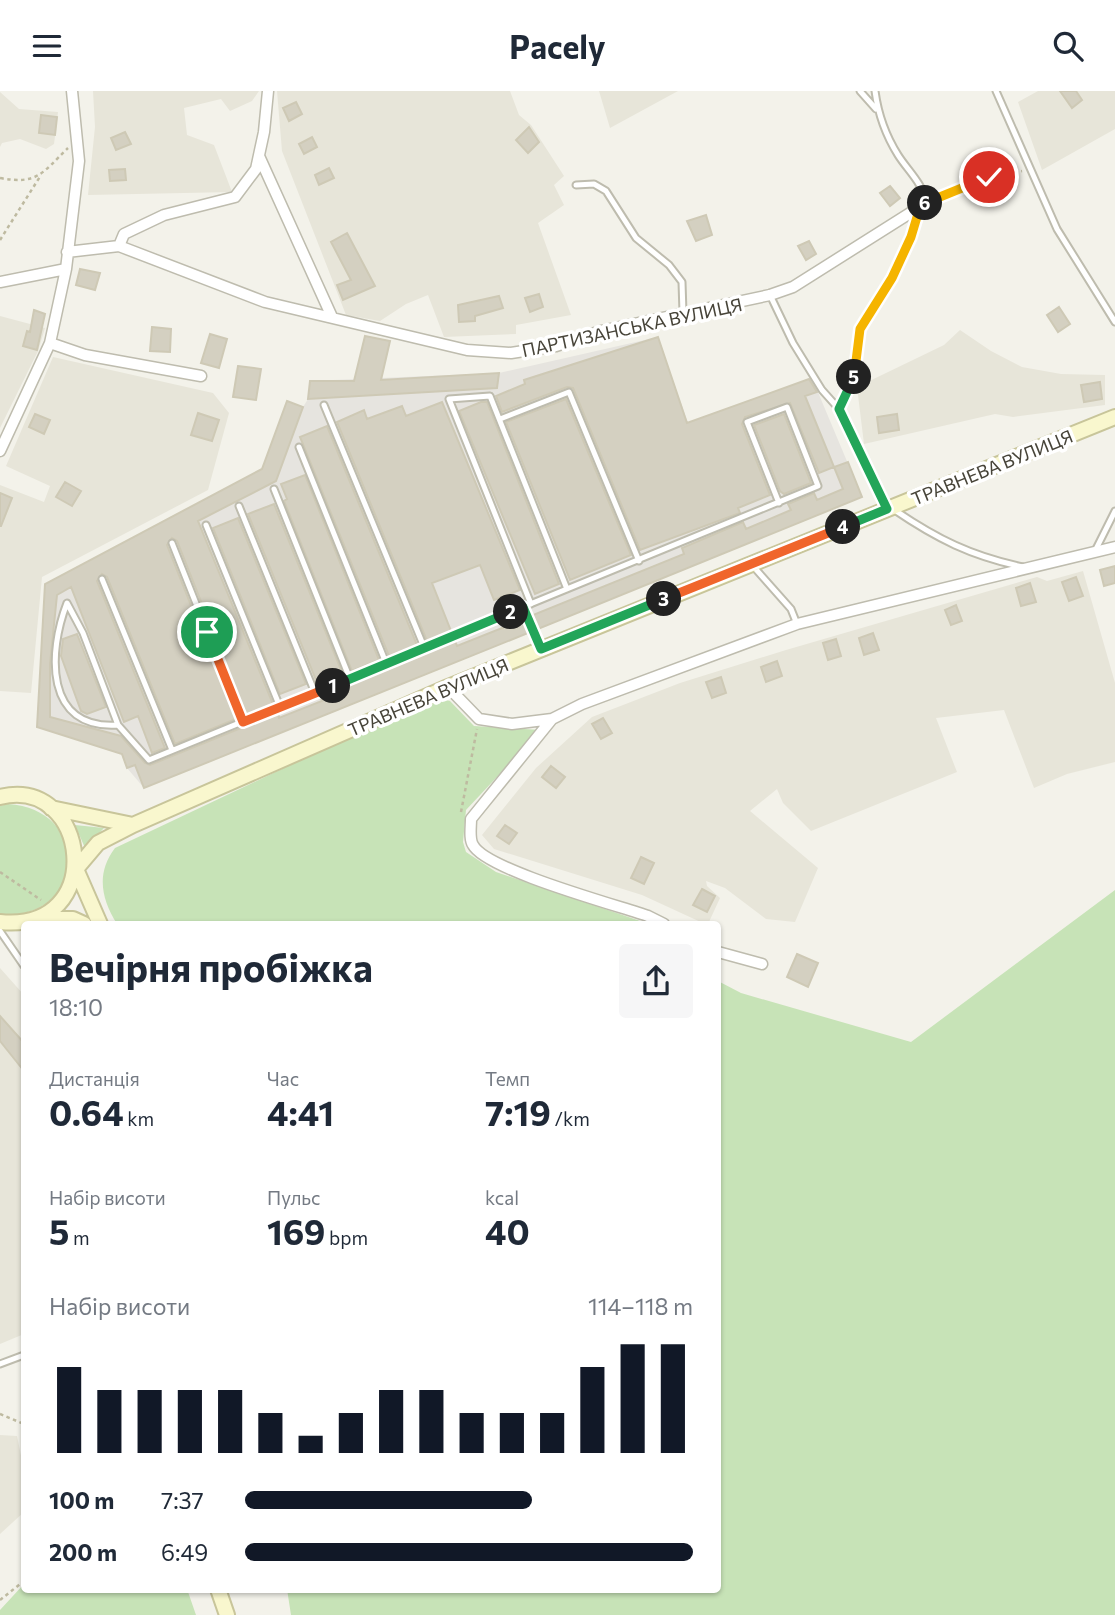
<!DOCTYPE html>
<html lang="uk">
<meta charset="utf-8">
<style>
:root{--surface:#fff;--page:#f6f6f7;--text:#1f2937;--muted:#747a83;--accent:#111827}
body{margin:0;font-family:Commissioner,sans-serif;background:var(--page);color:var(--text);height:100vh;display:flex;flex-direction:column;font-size:26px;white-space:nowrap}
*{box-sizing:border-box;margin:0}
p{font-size:23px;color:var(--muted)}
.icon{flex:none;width:38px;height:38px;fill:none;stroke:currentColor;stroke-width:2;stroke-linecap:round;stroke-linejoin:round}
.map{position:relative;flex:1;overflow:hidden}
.details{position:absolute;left:21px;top:830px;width:700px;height:672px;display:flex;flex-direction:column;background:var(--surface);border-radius:7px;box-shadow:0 2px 5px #0004}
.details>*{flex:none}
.pin{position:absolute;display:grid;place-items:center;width:60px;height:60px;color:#fff;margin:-30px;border:4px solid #fff;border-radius:50%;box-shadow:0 2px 7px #0007}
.km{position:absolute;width:35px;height:35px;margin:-18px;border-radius:50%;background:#222;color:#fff;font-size:19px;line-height:35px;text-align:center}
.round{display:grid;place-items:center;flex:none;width:74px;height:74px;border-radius:7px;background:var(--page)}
.overview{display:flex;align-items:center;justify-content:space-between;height:119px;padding:0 28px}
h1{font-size:38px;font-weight:700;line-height:52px}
.stats{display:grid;grid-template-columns:repeat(3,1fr);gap:10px;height:119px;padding:7px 28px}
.stats div{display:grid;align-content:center}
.stats b{font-size:35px;font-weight:700}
.stats small{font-size:19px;font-weight:400}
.stats p{font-size:19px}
.chart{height:196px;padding:14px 28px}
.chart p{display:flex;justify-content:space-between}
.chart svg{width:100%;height:126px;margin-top:7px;stroke:var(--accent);stroke-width:6}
ul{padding:0 28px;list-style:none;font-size:23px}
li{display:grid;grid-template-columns:112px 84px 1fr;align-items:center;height:52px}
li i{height:18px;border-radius:9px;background:var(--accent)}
header{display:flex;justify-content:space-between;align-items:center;height:91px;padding:0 28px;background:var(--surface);font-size:32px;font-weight:700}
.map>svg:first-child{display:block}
</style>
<header><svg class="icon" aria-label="menu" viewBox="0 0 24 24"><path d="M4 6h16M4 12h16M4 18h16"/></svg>Pacely<svg class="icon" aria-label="search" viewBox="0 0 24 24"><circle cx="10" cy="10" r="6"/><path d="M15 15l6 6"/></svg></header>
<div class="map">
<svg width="1115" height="1524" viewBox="0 0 1115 1524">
<rect width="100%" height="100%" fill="#f3f2ea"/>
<path fill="#e7e5d9" d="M 93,0 L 259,0 L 252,10 L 230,20 L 221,8 L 184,17 L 187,44 L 214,54 L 232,101 L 88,104 L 95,36 Z
M 277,0 L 510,0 L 519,24 L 531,34 L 564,85 L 554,94 L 564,114 L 538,132 L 571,224 L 516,234 L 516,243 L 444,246 L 428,204 L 406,213 L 380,230 L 346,224 L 282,60 Z
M 599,0 L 678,0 L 610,37 Z
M 1038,0 L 1115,0 L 1115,38 L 1042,79 L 1018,11 Z
M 0,1 L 19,18 L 58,21 L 54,53 L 46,58 L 20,48 L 2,52 L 0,56 Z
M 0,225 L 45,237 L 38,260 L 0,337 Z
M 960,239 L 991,260 L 1022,276 L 1061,283 L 1105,284 L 1105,314 L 1013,326 L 995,323 L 864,353 L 857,296 L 944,254 Z
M 53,266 L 213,302 L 229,322 L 208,399 L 42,486 L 31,602 L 0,600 L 0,394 L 44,411 L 50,395 L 6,375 Z
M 1083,480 L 1115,592 L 1115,671 L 1067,683 L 1034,697 L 1004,619 L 936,627 L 957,681 L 811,740 L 783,712 L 777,698 L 750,720 L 818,777 L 795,831 L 766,828 L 725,797 L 706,790 L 707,795 L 720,807 L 708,833 L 705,833 L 642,804 L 494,758 L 482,744 L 536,677 L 592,626 L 680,592 L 786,559 L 1037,486 L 1047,490 Z
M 0,877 L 24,904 L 22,922 L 24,924 L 24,1243 L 0,1253 Z
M 0,1344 L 17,1345 L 24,1379 L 24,1421 L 0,1443 Z"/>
<path fill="#e6e4df" d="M 658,246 L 688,332 L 812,287 L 862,406 L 144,697 L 127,677 L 121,663 L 37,636 L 45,493 L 262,378 L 287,310 L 303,316 L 308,308 L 310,290 L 499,282 Z"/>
<path fill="#c7e3b7" d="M 434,606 L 450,610 L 474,635 L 541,639 L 466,719 L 463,751 L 466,761 L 496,781 L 649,833 L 117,833 C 101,807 96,782 115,757 Z
M 8,713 C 94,718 84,832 0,823 L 0,715 Z
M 75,734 L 104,737 L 85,757 Z
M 1115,799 L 1115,1524 L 291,1524 L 287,1498 L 718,1498 L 718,890 L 741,902 L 911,951 Z
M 24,1493 L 24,1498 L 187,1498 L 196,1524 L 0,1524 L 0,1519 Z"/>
<path fill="#d4d0c1" stroke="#cec9b5" stroke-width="2" d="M 1060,0 L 1076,0 L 1082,9 L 1072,17 Z
M 296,11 L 302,23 L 289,30 L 283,17 Z
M 41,24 L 57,26 L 55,44 L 39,42 Z
M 529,36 L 539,51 L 528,62 L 516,49 Z
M 125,41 L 131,53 L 116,59 L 111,47 Z
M 312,46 L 317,56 L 304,63 L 299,53 Z
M 329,77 L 334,87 L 319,94 L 315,84 Z
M 125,78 L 126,89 L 110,90 L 109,79 Z
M 890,95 L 900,107 L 890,115 L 880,102 Z
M 706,124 L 712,144 L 696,150 L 687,130 Z
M 347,142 L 375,195 L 343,209 L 337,194 L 351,189 L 331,151 Z
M 809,150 L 816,163 L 806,169 L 798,155 Z
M 80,178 L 100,182 L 95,199 L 76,194 Z
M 539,203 L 543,216 L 530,221 L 525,207 Z
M 499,205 L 503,217 L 475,225 L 475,230 L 459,231 L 458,214 Z
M 1059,216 L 1070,233 L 1058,241 L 1047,224 Z
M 34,219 L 45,223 L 37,259 L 23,255 L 27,240 L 30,241 Z
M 152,236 L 171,238 L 170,261 L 150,260 Z
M 210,243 L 227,248 L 219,277 L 201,272 Z
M 365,245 L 390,250 L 381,289 L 499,282 L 497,297 L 308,308 L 310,290 L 354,290 Z
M 658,246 L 687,332 L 809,288 L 817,301 L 805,305 L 834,376 L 819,382 L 790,312 L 745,326 L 742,333 L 770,404 L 738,417 L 740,422 L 640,459 L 573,297 L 567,296 L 502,321 L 496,305 L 525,293 L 524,289 Z
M 238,275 L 261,278 L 256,309 L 233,306 Z
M 1100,291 L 1102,308 L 1084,311 L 1081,294 Z
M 566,308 L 631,464 L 570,489 L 506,331 Z
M 287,310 L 303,316 L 276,390 L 198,430 L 273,613 L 246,624 L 177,450 L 172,447 L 167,454 L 236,628 L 175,653 L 107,486 L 102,483 L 97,490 L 165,657 L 152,662 L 138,625 L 124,631 L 71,496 L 57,504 L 50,573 L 50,626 L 121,645 L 145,672 L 150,674 L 278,622 L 279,627 L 322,610 L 320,605 L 455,550 L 457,555 L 522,529 L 528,542 L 144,697 L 135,674 L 127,677 L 122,663 L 37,636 L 45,493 L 262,378 Z
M 442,311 L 520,499 L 494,509 L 480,474 L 432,492 L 451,540 L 427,550 L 337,331 L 364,319 L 367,328 L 402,315 L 406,325 Z
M 481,311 L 487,311 L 559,493 L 535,503 L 459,320 Z
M 198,322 L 219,329 L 212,350 L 191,344 Z
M 35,323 L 50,329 L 44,343 L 29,336 Z
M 784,323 L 811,392 L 784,403 L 780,400 L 754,334 Z
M 897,323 L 899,339 L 879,342 L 877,326 Z
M 327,335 L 417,554 L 389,565 L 300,346 Z
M 848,371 L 862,406 L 538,538 L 533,524 L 684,463 L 682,457 L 743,431 L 746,438 L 791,419 L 788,413 L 814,402 L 817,409 L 843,398 L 834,376 Z
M 305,384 L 379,569 L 352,580 L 284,410 L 287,408 L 281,393 Z
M 65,391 L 81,400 L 72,415 L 56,406 Z
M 0,402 L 12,407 L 1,435 L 0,435 Z
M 274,413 L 343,584 L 318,594 L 248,423 Z
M 238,427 L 306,593 L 280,603 L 213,437 Z
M 1115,475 L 1115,492 L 1104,495 L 1100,479 Z
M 1076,486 L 1083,505 L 1069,510 L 1062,491 Z
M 1030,492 L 1036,511 L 1021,515 L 1016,497 Z
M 956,514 L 962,530 L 951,534 L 945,519 Z
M 873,542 L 879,559 L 864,564 L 859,547 Z
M 77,543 L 106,616 L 87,623 L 81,620 L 61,565 L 63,548 Z
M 836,548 L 841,565 L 828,569 L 823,552 Z
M 777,570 L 782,585 L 766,591 L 761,576 Z
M 721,586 L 726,602 L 712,607 L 706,591 Z
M 603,627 L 612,642 L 601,648 L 592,633 Z
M 551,675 L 565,686 L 556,697 L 542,686 Z
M 505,734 L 517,742 L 509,753 L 497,745 Z
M 641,766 L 654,772 L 644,793 L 631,787 Z
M 702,798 L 715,805 L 707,821 L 693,814 Z
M 797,863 L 818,872 L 808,896 L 787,886 Z
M 0,925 L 24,952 L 24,980 L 0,950 Z"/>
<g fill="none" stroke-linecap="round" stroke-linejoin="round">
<defs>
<path id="lane" d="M 860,0 L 876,18
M 875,0 C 878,22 886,45 898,64 C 908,80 923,92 926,112
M 996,0 L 1057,138 L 1115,231
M 576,94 L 594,93 L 606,100 L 636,147 L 669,174 L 682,191 L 683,222
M 770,204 L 793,252 L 822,299 L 839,318 L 885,416
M 324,314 L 424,556
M 839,318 L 855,283 L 860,238 L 893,187 L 919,119
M 500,328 L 569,301 L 639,470
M 299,356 L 386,572
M 274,398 L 350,588
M 239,415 L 315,602
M 893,418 C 937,448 971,465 1023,476
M 206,434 L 280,616
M 172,452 L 243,631
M 1095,460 L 1115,420
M 753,475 L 791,518 L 797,533
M 102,488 L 172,659
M 531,513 L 449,308 L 490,305 L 567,498
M 540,558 L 523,516 L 818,395 L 787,316 L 747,331 L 779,412
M 118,634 C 44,639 48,561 67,512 L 83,542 L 118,634 L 149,669 L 523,516
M 0,840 L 24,875
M 0,1273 L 24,1264"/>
<path id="street" d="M 259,65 L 332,226
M 119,155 L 265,211 L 467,259 L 511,262 L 556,255 L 601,240 L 770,204 L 793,196 L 926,112
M 67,161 L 119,155 L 124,143 L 164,124 L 235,106 L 256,78 L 264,41 L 268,0
M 0,191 L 66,178
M 50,252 L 85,264 L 201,285
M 0,360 L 50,252 L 66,178 L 79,70 L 72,0
M 448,596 L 479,628 L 512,633 L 552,628
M 664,833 L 648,825 C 616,814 486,779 473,754 C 469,748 471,736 471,728 L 552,628 L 582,613 L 797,533 L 1115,456
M 718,861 L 762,873"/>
<path id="secondary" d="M 0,706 C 89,684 109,842 0,831
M 51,717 L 133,734
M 38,828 L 73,828 L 84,833
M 100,833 L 76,778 L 98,752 L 133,734 L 448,596 L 1115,326
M 218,1498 L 227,1524"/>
</defs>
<use href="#lane" stroke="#bebcae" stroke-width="9"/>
<use href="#street" stroke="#bebcae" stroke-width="13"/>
<use href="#secondary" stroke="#c8c59a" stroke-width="18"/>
<path stroke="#bebaa0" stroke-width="2.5" stroke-dasharray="3.5 3.5" stroke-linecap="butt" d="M 0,87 C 38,94 42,82 68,57
M 935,108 L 989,86 L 1022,80
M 0,149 L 41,84
M 461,721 L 477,638
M 0,781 L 41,809
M 0,1323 L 24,1333
M 0,1509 L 24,1490"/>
<use href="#lane" stroke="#fff" stroke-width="5"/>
<use href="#street" stroke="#fff" stroke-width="10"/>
<use href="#secondary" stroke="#f9f7ce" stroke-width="14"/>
</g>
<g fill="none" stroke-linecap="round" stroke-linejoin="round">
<defs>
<path id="split-1" d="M 207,541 L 243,631 L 333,595"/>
<path id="split-2" d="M 333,595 L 511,521"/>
<path id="split-3" d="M 511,521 L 523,516 L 541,558 L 664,508"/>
<path id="split-4" d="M 664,508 L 843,436"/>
<path id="split-5" d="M 843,436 L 887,418 L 839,318 L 854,286"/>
<path id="split-6" d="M 854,286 L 860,238 L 892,187 L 911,146 L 920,116 L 925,112"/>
<path id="split-7" d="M 925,112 L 989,86"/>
</defs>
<use href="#split-1" stroke="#fff" stroke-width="14"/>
<use href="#split-2" stroke="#fff" stroke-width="14"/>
<use href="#split-3" stroke="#fff" stroke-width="14"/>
<use href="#split-4" stroke="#fff" stroke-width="14"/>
<use href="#split-5" stroke="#fff" stroke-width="14"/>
<use href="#split-6" stroke="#fff" stroke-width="14"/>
<use href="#split-7" stroke="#fff" stroke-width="14"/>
<use href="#split-1" stroke="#f0652b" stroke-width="9"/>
<use href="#split-2" stroke="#22a559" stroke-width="9"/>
<use href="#split-3" stroke="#22a559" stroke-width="9"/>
<use href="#split-4" stroke="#f0652b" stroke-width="9"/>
<use href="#split-5" stroke="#22a559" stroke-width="9"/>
<use href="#split-6" stroke="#f5b400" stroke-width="9"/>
<use href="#split-7" stroke="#f5b400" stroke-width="9"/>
</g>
<g text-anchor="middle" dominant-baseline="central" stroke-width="7" stroke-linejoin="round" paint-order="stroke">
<g font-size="18" fill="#474439" stroke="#fff">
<text transform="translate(632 236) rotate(-12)">ПАРТИЗАНСЬКА ВУЛИЦЯ</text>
<text transform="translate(992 376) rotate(-22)">ТРАВНЕВА ВУЛИЦЯ</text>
<text transform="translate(428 606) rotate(-23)">ТРАВНЕВА ВУЛИЦЯ</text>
</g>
</g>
</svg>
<div class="pin" style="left:207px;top:541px;background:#1e9e55"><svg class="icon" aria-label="arrive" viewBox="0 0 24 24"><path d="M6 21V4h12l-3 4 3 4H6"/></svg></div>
<div class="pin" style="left:989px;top:86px;background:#d93025"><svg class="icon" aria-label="check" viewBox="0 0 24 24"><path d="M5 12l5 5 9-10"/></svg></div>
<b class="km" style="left:333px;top:595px">1</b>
<b class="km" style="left:511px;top:521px">2</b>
<b class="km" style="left:664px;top:508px">3</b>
<b class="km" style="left:843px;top:436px">4</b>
<b class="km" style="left:854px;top:286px">5</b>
<b class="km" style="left:925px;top:112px">6</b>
<section class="details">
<div class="overview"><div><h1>Вечірня пробіжка</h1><p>18:10</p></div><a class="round"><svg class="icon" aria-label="share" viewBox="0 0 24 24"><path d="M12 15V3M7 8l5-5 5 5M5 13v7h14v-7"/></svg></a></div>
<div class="stats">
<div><p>Дистанція</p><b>0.64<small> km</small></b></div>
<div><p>Час</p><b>4:41</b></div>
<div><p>Темп</p><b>7:19<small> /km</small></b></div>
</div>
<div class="stats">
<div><p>Набір висоти</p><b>5<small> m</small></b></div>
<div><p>Пульс</p><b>169<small> bpm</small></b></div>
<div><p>kcal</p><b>40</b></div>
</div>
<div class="chart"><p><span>Набір висоти</span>114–118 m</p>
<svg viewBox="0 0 160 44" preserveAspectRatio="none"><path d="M5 44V14M15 44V22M25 44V22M35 44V22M45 44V22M55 44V30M65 44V38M75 44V30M85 44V22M95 44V22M105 44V30M115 44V30M125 44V30M135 44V14M145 44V6M155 44V6"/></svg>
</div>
<ul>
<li><b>100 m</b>7:37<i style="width:64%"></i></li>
<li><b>200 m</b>6:49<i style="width:100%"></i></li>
</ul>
</section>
</div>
